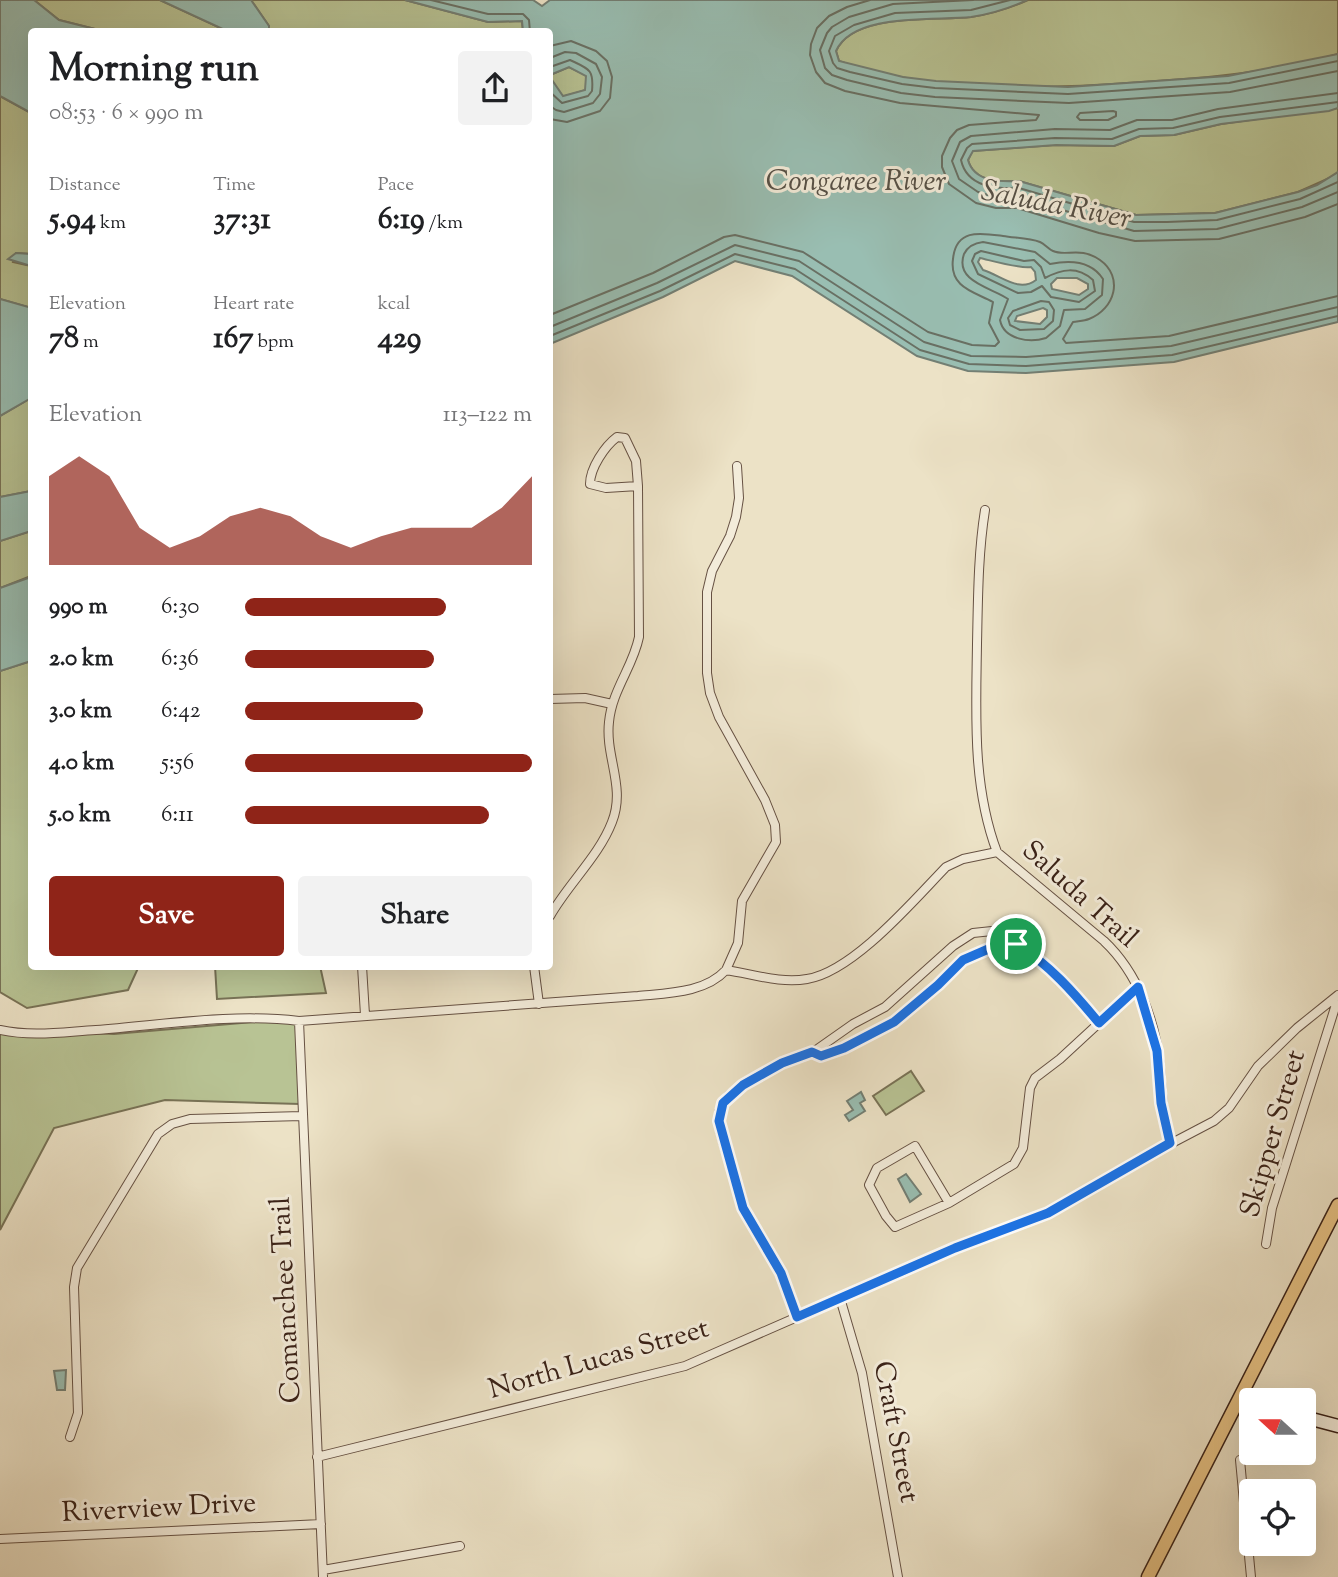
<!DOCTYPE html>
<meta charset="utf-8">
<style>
:root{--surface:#fff;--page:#f2f2f2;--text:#202124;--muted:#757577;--accent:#8f2418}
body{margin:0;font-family:"Sorts Mill Goudy",serif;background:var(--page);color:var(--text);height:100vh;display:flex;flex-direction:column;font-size:26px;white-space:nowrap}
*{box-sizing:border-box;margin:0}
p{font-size:23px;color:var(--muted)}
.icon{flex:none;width:38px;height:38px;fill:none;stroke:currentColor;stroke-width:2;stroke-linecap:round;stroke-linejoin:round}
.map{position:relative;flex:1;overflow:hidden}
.drawer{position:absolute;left:28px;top:28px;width:525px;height:942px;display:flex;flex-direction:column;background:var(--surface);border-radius:7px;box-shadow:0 7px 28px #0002}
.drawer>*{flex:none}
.needle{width:46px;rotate:291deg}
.fabs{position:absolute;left:1239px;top:1388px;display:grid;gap:14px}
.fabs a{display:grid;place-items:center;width:77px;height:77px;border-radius:7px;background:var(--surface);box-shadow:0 7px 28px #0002;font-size:35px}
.pin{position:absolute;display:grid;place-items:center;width:60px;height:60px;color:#fff;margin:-30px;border:4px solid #fff;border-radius:50%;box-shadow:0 2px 7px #0007}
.round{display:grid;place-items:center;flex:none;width:74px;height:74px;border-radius:7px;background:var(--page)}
.overview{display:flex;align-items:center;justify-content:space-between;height:119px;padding:0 21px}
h1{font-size:38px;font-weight:800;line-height:52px}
.metrics{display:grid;grid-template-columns:repeat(3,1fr);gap:10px;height:119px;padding:7px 21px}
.metrics div{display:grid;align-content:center}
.metrics b{font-size:30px;font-weight:800}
.metrics small{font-size:19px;font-weight:400}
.metrics p{font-size:19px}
.chart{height:196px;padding:14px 21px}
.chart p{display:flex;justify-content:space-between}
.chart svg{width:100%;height:126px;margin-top:7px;fill:var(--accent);opacity:.7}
.primary-button{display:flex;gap:14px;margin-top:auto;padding:14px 21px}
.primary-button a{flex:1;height:80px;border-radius:7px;background:var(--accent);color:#fff;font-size:28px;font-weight:800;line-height:80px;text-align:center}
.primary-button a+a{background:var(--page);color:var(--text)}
ul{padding:0 21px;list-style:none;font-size:23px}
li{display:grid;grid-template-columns:112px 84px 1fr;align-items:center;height:52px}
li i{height:18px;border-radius:9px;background:var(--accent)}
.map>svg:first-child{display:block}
</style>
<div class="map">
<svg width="1338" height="1577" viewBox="0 0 1338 1577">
<rect width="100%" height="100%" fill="#ece2c6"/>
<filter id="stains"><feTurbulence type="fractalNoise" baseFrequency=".00286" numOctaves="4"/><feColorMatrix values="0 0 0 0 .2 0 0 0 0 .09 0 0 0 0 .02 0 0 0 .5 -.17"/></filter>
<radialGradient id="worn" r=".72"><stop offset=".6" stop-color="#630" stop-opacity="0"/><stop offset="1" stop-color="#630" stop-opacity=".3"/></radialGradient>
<path fill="#b8c394" stroke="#787256" stroke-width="2" d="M 34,0 L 160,0 L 227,31 L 103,31 L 59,20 Z
M 251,0 L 405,0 L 488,22 L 522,21 L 523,31 L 269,31 L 269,26 Z
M 1028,0 L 1338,0 L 1338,54 C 1274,72 1208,78 1142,82 C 1049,89 928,93 839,61 L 836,51 C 853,12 935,21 971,17 C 990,14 1010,8 1028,0 Z
M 569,67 L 586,75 L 586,90 L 562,97 L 553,85 L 550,75 Z
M 0,96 L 31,113 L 31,254 L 16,253 L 13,262 L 31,266 L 31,308 L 0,299 Z
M 1338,108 L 1338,172 L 1334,176 L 1298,192 L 1215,213 L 1136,215 L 1019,181 C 1000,182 974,182 968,160 L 972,151 L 1056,145 L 1114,146 L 1140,136 L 1174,135 L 1221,124 Z
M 31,398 L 31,491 L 0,497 L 0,416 Z
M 31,531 L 31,576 L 0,588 L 0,541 Z
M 31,661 L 32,966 L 139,966 L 128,990 L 27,1008 L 0,992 L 0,671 Z
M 215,966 L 320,966 L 326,993 L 217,999 Z
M 301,1018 L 300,1104 L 165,1100 L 54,1128 L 0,1230 L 0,1029 L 114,1034 Z
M 911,1071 L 924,1091 L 886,1115 L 873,1096 Z"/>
<path fill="#99beb2" stroke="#737f74" stroke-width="2" fill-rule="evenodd" d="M 0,0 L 34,0 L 59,20 L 103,31 L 32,32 L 31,113 L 0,96 Z
M 160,0 L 251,0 L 269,26 L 269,31 L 227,31 Z
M 405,0 L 533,0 L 542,6 L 550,0 L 1027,0 C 1010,8 990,14 971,17 C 935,21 853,12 836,51 L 839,61 L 903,77 L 936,81 L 1068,87 L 1228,76 L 1338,54 L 1338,108 L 1329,111 L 1221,124 L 1174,135 L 1140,136 L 1114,146 L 1056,145 L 973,151 L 968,160 C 974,182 1000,182 1019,181 L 1136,215 L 1215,213 L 1298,192 L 1317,185 L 1338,172 L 1338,322 L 1174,362 L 1026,373 L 968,371 L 917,356 L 792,276 L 735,261 L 663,297 L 550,344 L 550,77 L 563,96 L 585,90 L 586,76 L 569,67 L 550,75 L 550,32 L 523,31 L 522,21 L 488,22 ZM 980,258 C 993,261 1021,269 1031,267 L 1035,272 L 1036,280 C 1019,293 1002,276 983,270 L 978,262 ZM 1057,278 L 1077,278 L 1088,284 L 1088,289 L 1079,295 L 1052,289 L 1051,284 ZM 1043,308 L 1047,310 L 1047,317 L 1040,324 L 1015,321 L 1017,316 Z
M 16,253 L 31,254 L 31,266 L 8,259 Z
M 0,299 L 32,308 L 31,398 L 0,416 Z
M 31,491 L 31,531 L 0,541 L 0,497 Z
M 31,577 L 31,661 L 0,671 L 0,588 Z
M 861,1092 L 865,1100 L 860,1103 L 865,1111 L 849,1121 L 845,1115 L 853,1110 L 847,1101 Z
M 906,1174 L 921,1194 L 910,1202 L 898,1179 Z
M 66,1370 L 65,1390 L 57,1390 L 54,1371 Z"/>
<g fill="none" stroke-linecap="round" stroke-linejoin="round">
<path stroke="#697064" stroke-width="2" d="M 431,0 L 488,14 L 523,14 L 529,20 L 530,32
M 870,0 L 847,7 L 829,16 L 817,28 L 811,44 L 810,55 L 816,72 L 825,83 L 845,91 L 900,103 L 1039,115 L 1036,120 L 969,125 L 957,130 L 950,138 L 942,156 L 942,167 L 949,184 L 976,203 L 996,208 L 1017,208 L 1099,233 L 1135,241 L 1219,239 L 1305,217 L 1338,204
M 973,0 L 893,4 L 849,17 L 832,27 L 827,33 L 820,50 L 825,68 L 832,75 L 847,80 L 901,93 L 935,97 L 1069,103 L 1230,92 L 1338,71
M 1010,0 L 971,10 L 895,13 L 854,25 L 835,36 L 829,51 L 833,63 L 837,68 L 850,72 L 902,84 L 935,88 L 1068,94 L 1229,83 L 1338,61
M 550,46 L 571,41 L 596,51 L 607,61 L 612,77 L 610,98 L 600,111 L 567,122 L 550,119
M 550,58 L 565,52 L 576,53 L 596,64 L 602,77 L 600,94 L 593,103 L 564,112 L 556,110 L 550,106
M 550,67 L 570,60 C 589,69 594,69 592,91 L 588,96 L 562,103 L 550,92
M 1338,93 L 1218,109 L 1172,120 L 1137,120 L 1110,130 L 1055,129 L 971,136 L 960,142 L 952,161 L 959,179 L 978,192 L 998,198 L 1018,197 L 1134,231 L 1217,229 L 1302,207 L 1338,192
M 1338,102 L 1220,117 L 1173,128 L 1139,129 L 1112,139 L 1055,138 L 972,144 L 967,148 L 961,160 C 967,187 995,189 1019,188 L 1134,222 L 1167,222 L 1217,220 L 1300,199 L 1338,182
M 1113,111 L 1116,112 L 1116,116 L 1108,120 L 1080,120 L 1077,117 L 1080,113 Z
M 983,242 L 1035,252 L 1050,264 C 1069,260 1091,260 1103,279 L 1102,295 L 1085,309 L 1064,310 L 1060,326 L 1046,338 C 1030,343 1004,340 1000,320 L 1008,299 C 993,288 954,282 964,254 C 968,246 974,243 983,242 Z
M 981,251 L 1024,261 L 1034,260 L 1041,267 L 1045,278 C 1062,269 1077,266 1093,280 L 1095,291 L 1079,302 L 1051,297 L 1042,286 L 1031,292 L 1018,293 L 978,274 L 972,261 L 975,254 Z
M 1041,301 L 1049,302 L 1054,310 L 1053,321 L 1044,329 L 1020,330 L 1010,325 L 1008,318 L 1013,311 Z
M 550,315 L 653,273 L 724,237 L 735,235 L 803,252 L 928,332 L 972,345 L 995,346 L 999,342 L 989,323 L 993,302 C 975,292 949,288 953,259 C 956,228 981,233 1003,236 C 1015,238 1029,238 1040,242 C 1045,244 1048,249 1053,251 C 1066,257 1080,246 1100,260 C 1124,277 1115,309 1089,319 C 1084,321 1078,321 1073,322 L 1063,339 L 1066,343 L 1169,336 L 1338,296
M 550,327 L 657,283 L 735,245 L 799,261 L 924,342 L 971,356 L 1026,357 L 1171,346 L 1338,307
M 550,336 L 660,291 L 735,254 L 795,269 L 920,350 L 969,364 L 1026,366 L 1172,355 L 1338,316"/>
<defs>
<path id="street" d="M 617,437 L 625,438 L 636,461 L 638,486 L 606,488 L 590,484 C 590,468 605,446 617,437 Z
M 985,510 C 978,554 978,599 977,644 C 976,713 972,786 997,852 L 1104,941 C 1138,973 1156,1022 1160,1068 C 1162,1094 1163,1118 1170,1143
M 550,699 L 585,698 L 612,704
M 550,916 C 568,884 599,856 612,822 C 626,787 605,757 609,722 C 612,690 633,667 639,637 L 638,486
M 362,966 L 365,1015
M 534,966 L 539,1004
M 726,970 L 738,943 L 742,901 L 776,842 L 775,825 L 765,800 L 719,717 L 710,693 L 707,673 L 707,592 L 712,571 L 730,536 L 736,517 L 739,498 L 737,466
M 299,1021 L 323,1577
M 0,1030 C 32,1037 63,1032 96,1030 C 163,1025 231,1013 299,1021 L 638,996 C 668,993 705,993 726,970 C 753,974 781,984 807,979 C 853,972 914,900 946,867 L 963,859 L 997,852
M 812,1052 L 821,1056 L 844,1048 L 894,1022 L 938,985 L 963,960 L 993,947 L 1015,944
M 915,1146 L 949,1203 L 895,1227 L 886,1216 L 869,1185 L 877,1168 Z
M 949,1203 L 1014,1164 L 1023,1148 L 1030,1088 L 1035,1078 L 1060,1059 L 1138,987
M 1266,1244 L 1272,1208 L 1338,998
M 840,1298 L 862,1373 L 898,1577
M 797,1317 L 781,1273 L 743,1208 L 725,1148 L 720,1130 L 719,1112 L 728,1096 L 742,1085 L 774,1067 L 816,1050 L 853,1024 L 885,1007 L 953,946 L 973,933 L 992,931 L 1031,953 L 1079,999 L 1099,1023
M 70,1437 L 78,1413 L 74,1287 L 77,1268 L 158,1134 L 172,1124 L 190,1119 L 302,1116
M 317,1457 L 685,1366 L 955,1248 L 1048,1213 L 1132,1164 L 1214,1121 L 1229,1108 L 1258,1066 L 1297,1028 L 1338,995
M 1240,1460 L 1251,1577
M 0,1539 L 321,1524
M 323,1570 L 460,1546"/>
<path id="secondary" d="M 1239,1401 L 1251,1404
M 1304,1417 L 1338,1426"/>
<path id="primary" d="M 1148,1577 L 1338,1205"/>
</defs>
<use href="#street" stroke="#665143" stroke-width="10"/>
<use href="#secondary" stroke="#392117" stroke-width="15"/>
<use href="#primary" stroke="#392117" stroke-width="15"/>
<use href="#street" stroke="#f3ecda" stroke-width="8"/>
<use href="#secondary" stroke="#f3ecda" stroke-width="12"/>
<use href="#primary" stroke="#e6c183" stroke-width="12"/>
</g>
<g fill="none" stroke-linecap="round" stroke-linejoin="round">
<defs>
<path id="route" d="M 1016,944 C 1048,963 1075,994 1099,1023 L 1138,987 L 1157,1051 L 1161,1103 L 1170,1143 L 1048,1213 L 955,1248 L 797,1317 L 781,1273 L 743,1208 L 719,1121 L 723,1103 L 743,1085 L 782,1063 L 812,1052 L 821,1056 L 844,1048 L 894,1022 L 938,985 L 963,960 L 993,947 Z"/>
</defs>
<use href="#route" stroke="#fff" stroke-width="14"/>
<use href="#route" stroke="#1a73e8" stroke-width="9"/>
</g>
<g text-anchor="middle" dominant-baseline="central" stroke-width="6" stroke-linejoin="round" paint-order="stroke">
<g font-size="28" fill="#392117" stroke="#f3ecda">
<text transform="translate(1079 895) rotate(42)">Saluda Trail</text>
<text transform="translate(1274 1134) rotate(-74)">Skipper Street</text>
<text transform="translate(287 1300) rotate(-93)">Comanchee Trail</text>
<text transform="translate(599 1360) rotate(-16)">North Lucas Street</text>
<text transform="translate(895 1432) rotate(79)">Craft Street</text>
<text transform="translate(159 1509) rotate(-3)">Riverview Drive</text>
</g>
<g font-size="30" font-style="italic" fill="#565046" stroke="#f3ecda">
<text x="856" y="182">Congaree River</text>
<text transform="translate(1056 206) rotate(11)">Saluda River</text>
</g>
</g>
<rect width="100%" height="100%" filter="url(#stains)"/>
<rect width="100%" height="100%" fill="url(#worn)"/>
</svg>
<div class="fabs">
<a><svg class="needle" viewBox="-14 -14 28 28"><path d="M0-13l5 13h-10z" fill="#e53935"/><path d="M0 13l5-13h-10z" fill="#757577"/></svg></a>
<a><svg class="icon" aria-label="locate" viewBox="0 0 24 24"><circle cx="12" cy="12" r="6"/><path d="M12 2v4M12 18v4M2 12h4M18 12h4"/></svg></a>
</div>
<div class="pin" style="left:1016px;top:944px;background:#1e9e55"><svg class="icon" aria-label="arrive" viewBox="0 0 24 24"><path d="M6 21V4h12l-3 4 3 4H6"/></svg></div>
<section class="drawer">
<div class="overview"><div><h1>Morning run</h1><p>08:53 · 6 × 990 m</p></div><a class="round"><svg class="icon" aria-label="share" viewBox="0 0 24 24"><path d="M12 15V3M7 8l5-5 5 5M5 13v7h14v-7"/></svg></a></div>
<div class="metrics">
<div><p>Distance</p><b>5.94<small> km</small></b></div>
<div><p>Time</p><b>37:31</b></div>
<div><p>Pace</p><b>6:19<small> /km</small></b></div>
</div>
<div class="metrics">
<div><p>Elevation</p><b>78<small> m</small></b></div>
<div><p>Heart rate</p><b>167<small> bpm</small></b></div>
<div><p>kcal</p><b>429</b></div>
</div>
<div class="chart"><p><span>Elevation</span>113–122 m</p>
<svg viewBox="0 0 160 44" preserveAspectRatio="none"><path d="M0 44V13L10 6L20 13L30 31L40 38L50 34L60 27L70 24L80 27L90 34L100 38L110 34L120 31L130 31L140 31L150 24L160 13V44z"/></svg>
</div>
<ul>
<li><b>990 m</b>6:30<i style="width:70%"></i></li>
<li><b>2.0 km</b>6:36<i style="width:66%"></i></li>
<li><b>3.0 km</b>6:42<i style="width:62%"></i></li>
<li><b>4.0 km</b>5:56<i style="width:100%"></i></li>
<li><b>5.0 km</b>6:11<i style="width:85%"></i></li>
</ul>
<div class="primary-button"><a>Save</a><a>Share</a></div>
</section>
</div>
